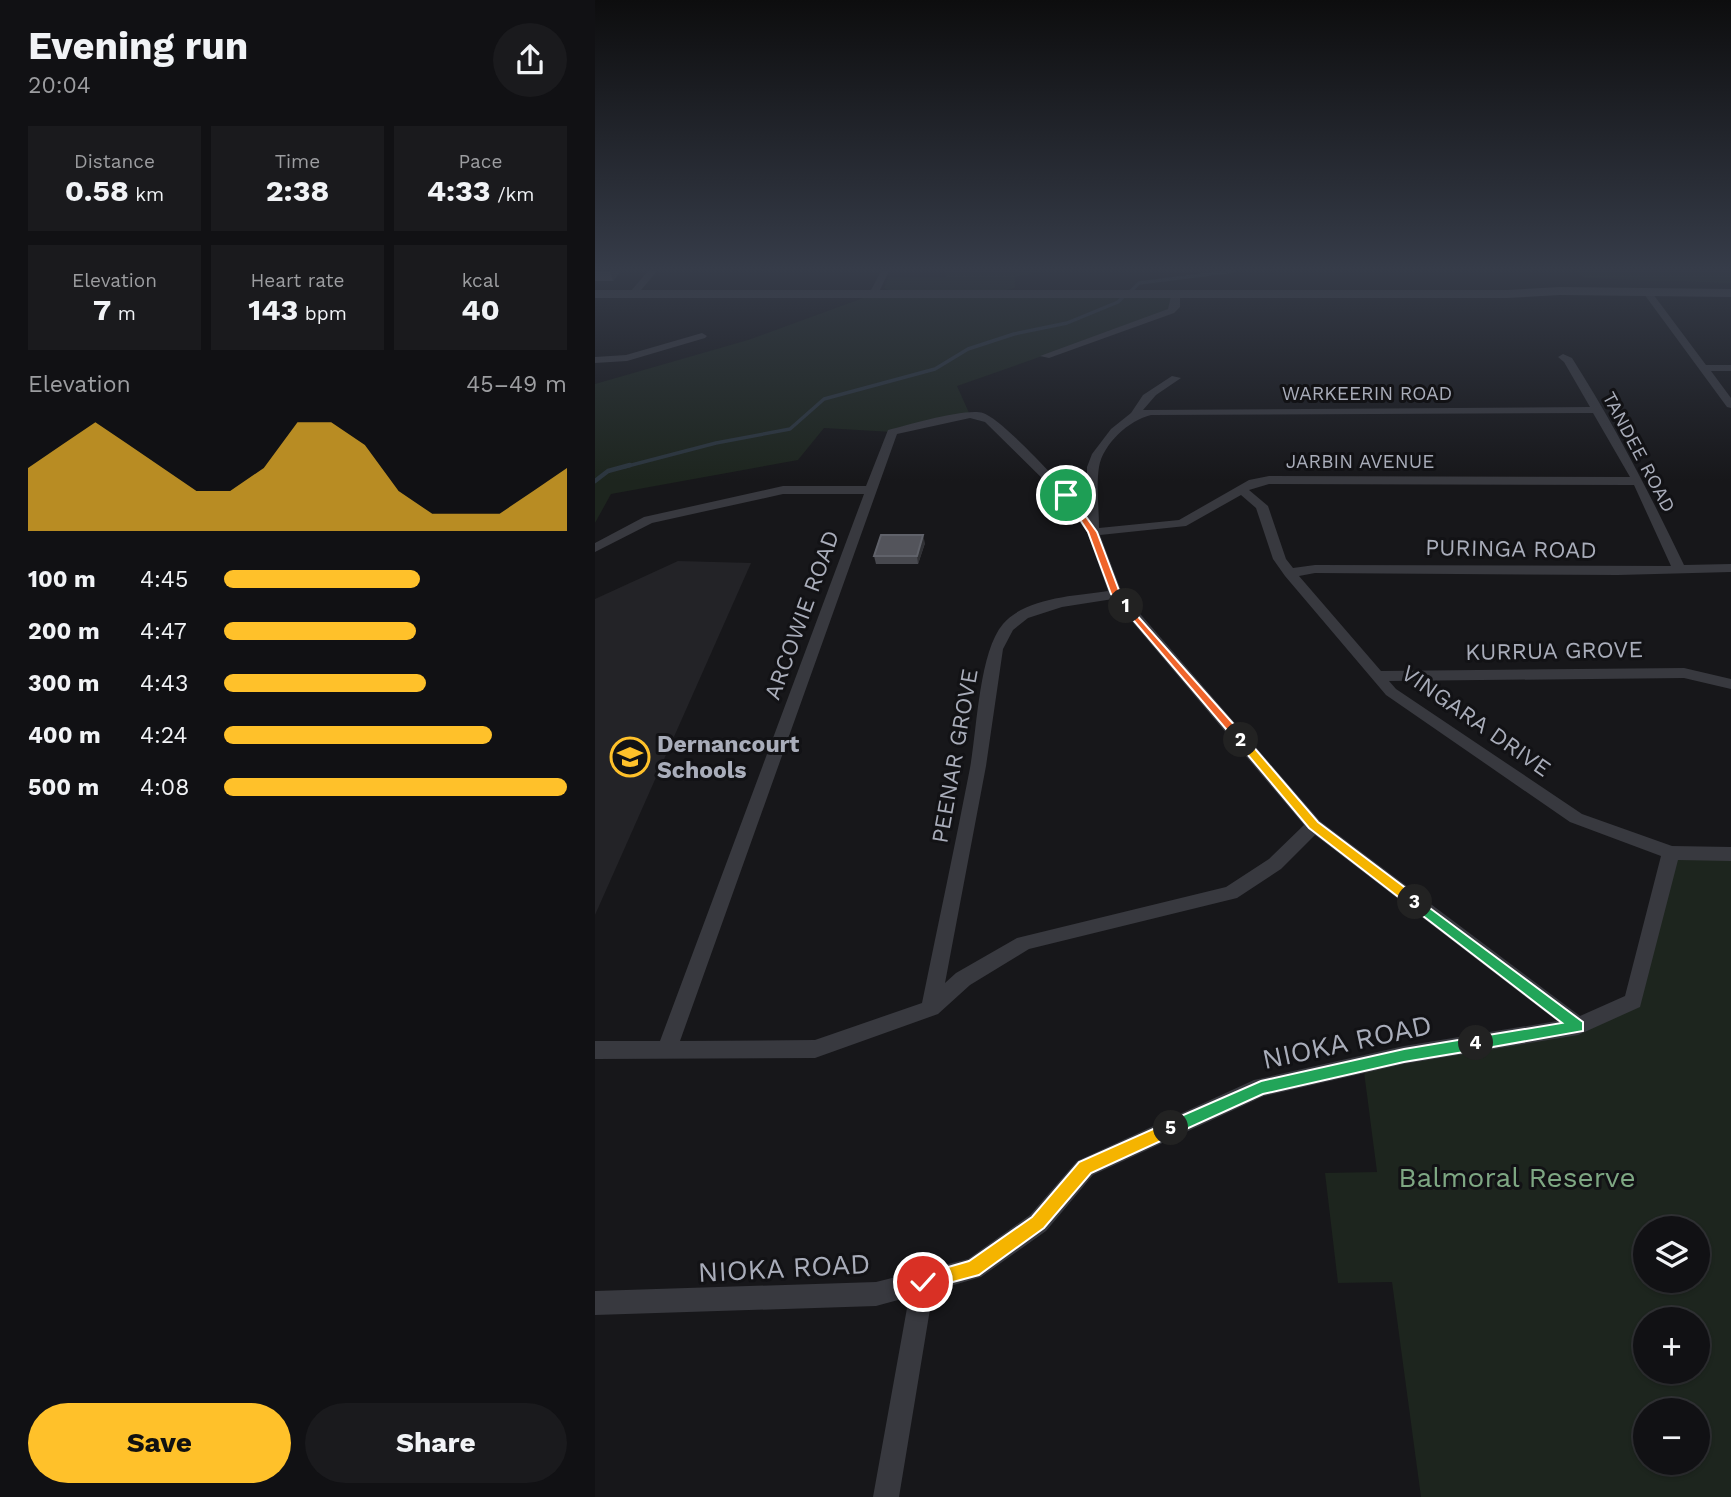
<!DOCTYPE html>
<meta charset="utf-8">
<style>
:root{--surface:#111114;--page:#1a1a1d;--text:#f1f3f6;--muted:#9c9da0;--line:#303134;--accent:#ffc12a}
body{margin:0;font-family:"Work Sans",sans-serif;background:var(--page);color:var(--text);height:100vh;display:flex;flex-direction:column;font-size:26px;white-space:nowrap}
*{box-sizing:border-box;margin:0}
p{font-size:23px;color:var(--muted)}
.icon{flex:none;width:38px;height:38px;fill:none;stroke:currentColor;stroke-width:2;stroke-linecap:round;stroke-linejoin:round}
.map{position:relative;flex:1;overflow:hidden}
.drawer{display:flex;flex-direction:column;background:var(--surface);width:595px}
.drawer>*{flex:none}
.tools{position:absolute;left:1038px;top:1216px;display:grid;gap:14px}
.tools a{display:grid;place-items:center;width:77px;height:77px;border-radius:50%;background:var(--surface);box-shadow:0 2px 5px #0004,0 0 0 2px var(--line);font-size:35px}
.pin{position:absolute;display:grid;place-items:center;width:60px;height:60px;color:#fff;margin:-30px;border:4px solid #fff;border-radius:50%;box-shadow:0 2px 7px #0007}
.km{position:absolute;width:35px;height:35px;margin:-18px;border-radius:50%;background:#222;color:#fff;font-size:19px;line-height:35px;text-align:center}
.round{display:grid;place-items:center;flex:none;width:74px;height:74px;border-radius:37px;background:var(--page)}
.summary{display:flex;align-items:center;justify-content:space-between;height:119px;padding:0 28px}
h1{font-size:38px;font-weight:700;line-height:52px}
.figures{display:grid;grid-template-columns:repeat(3,1fr);gap:10px;height:119px;padding:7px 28px}
.figures div{display:grid;align-content:center;border-radius:0px;background:var(--page);text-align:center}
.figures b{font-size:30px;font-weight:700}
.figures small{font-size:19px;font-weight:400}
.figures p{font-size:19px}
.chart{height:196px;padding:14px 28px}
.chart p{display:flex;justify-content:space-between}
.chart svg{width:100%;height:126px;margin-top:7px;fill:var(--accent);opacity:.7}
.action{display:flex;gap:14px;margin-top:auto;padding:14px 28px}
.action a{flex:1;height:80px;border-radius:42px;background:var(--accent);color:#111;font-size:28px;font-weight:700;line-height:80px;text-align:center}
.action a+a{background:var(--page);color:var(--text)}
ul{padding:0 28px;list-style:none;font-size:23px}
li{display:grid;grid-template-columns:112px 84px 1fr;align-items:center;height:52px}
li i{height:18px;border-radius:9px;background:var(--accent)}
main{display:flex;flex:1;min-height:0}
.map>svg:first-child{display:block}
</style>
<main>
<section class="drawer">
<div class="summary"><div><h1>Evening run</h1><p>20:04</p></div><a class="round"><svg class="icon" aria-label="share" viewBox="0 0 24 24"><path d="M12 15V3M7 8l5-5 5 5M5 13v7h14v-7"/></svg></a></div>
<div class="figures">
<div><p>Distance</p><b>0.58<small> km</small></b></div>
<div><p>Time</p><b>2:38</b></div>
<div><p>Pace</p><b>4:33<small> /km</small></b></div>
</div>
<div class="figures">
<div><p>Elevation</p><b>7<small> m</small></b></div>
<div><p>Heart rate</p><b>143<small> bpm</small></b></div>
<div><p>kcal</p><b>40</b></div>
</div>
<div class="chart"><p><span>Elevation</span>45–49 m</p>
<svg viewBox="0 0 160 44" preserveAspectRatio="none"><path d="M0 44V22L10 14L20 6L30 14L40 22L50 30L60 30L70 22L80 6L90 6L100 14L110 30L120 38L130 38L140 38L150 30L160 22V44z"/></svg>
</div>
<ul>
<li><b>100 m</b>4:45<i style="width:57%"></i></li>
<li><b>200 m</b>4:47<i style="width:56%"></i></li>
<li><b>300 m</b>4:43<i style="width:59%"></i></li>
<li><b>400 m</b>4:24<i style="width:78%"></i></li>
<li><b>500 m</b>4:08<i style="width:100%"></i></li>
</ul>
<div class="action"><a>Save</a><a>Share</a></div>
</section>
<div class="map">
<svg width="1136" height="1497" viewBox="0 0 1136 1497">
<rect width="100%" height="100%" fill="#17171a"/>
<path fill="#232327" d="M 83,561 L 156,563 L 0,915 L 0,599 Z"/>
<path fill="#1d251e" fill-rule="evenodd" d="M 351,271 L 448,271 L 420,277 L 420,288 L 403,292 L 298,292 L 289,288 L 294,277 L 350,277 Z
M 980,271 L 1136,271 L 1136,283 L 990,278 Z
M 279,294 L 580,294 L 579,304 L 565,315 L 362,386 L 375,415 L 297,432 L 229,428 L 203,460 L 16,494 L 0,523 L 0,384 L 153,340 Z
M 1076,853 L 1136,854 L 1136,1497 L 826,1497 L 797,1282 L 743,1283 L 730,1173 L 782,1172 L 768,1064 L 983,1026 L 1038,1001 ZM 1050,1228 L 1102,1228 L 1102,1281 L 1050,1281 ZM 1050,1320 L 1102,1320 L 1102,1372 L 1050,1372 ZM 1050,1410 L 1102,1410 L 1102,1463 L 1050,1463 Z"/>
<g fill="none" stroke-linecap="round" stroke-linejoin="round">
<path stroke="#2c363f" stroke-width="3.5" d="M 535,292 L 544,283 L 639,271
M 29,467 L 121,443 L 195,429 L 229,399 L 340,369 L 373,349 L 419,334 L 472,323 L 523,302 L 529,296"/>
<path stroke="#2c363f" stroke-width="4.5" d="M 0,481 L 13,471 L 35,465"/>
<path fill="#38393f" fill-rule="evenodd" d="M 53,271 L 62,271 L 41,296 L 35,296 L 35,292 Z
M 286,271 L 294,271 L 282,296 L 276,296 L 274,294 Z
M 1049,290 L 1055,290 L 1111,365 L 1136,365 L 1136,371 L 1116,371 L 1136,398 L 1136,408 L 1132,407 L 1049,294 Z
M 577,292 L 585,294 L 585,307 L 579,313 L 454,358 L 445,356 L 573,309 Z
M 107,333 L 112,336 L 110,338 L 32,361 L 0,363 L 0,357 L 31,355 Z
M 968,354 L 977,358 C 1019,424 1055,494 1089,565 L 1136,564 L 1136,572 L 1023,575 L 720,573 L 704,576 L 786,671 L 1089,668 L 1136,679 L 1136,689 L 1089,678 L 794,681 L 801,689 L 987,814 L 1077,846 L 1136,847 L 1136,861 L 1083,860 L 1045,1007 L 983,1035 L 809,1064 L 669,1096 L 498,1175 L 451,1231 L 386,1277 L 338,1291 L 304,1497 L 278,1497 L 314,1297 L 281,1306 L 0,1315 L 0,1291 L 281,1282 L 373,1259 L 435,1215 L 482,1161 L 659,1080 L 809,1046 L 962,1021 L 720,835 L 686,869 L 642,898 L 434,949 L 375,985 L 343,1014 L 220,1058 L 0,1059 L 0,1041 L 65,1041 L 269,494 L 188,494 L 57,523 L 0,552 L 0,543 L 49,517 L 188,486 L 271,486 L 293,430 C 314,425 370,408 388,413 C 408,419 478,496 492,515 L 492,467 L 497,454 L 516,429 L 536,413 L 548,395 L 577,376 L 586,378 L 561,395 L 548,410 L 995,407 L 969,362 L 963,357 ZM 998,413 L 1035,477 L 674,476 L 654,480 L 584,520 L 504,528 C 504,508 501,486 504,467 C 508,444 534,420 556,415 ZM 375,418 L 390,422 L 467,498 L 492,532 L 513,591 C 481,596 431,597 408,624 C 384,652 382,730 375,768 C 360,846 343,924 327,1003 L 220,1040 L 85,1041 L 302,434 ZM 674,484 L 1039,485 L 1076,566 L 720,565 L 698,568 L 691,559 L 673,506 L 654,490 ZM 646,495 L 661,508 L 678,559 L 690,576 L 791,695 L 975,822 L 1066,856 L 1030,996 L 985,1016 L 725,821 L 527,593 L 505,535 L 591,526 ZM 518,599 L 709,825 L 674,859 L 631,887 L 422,938 L 361,973 L 350,983 L 391,766 L 408,649 L 418,630 L 433,618 L 467,607 Z"/>
<path fill="#46484f" fill-rule="evenodd" d="M 965,287 L 1136,289 L 1136,297 L 965,295 L 912,298 L 0,298 L 0,290 L 912,290 Z"/>
</g>
<path fill="#48494f" d="M 0,271 L 26,271 L 18,281 L 0,281 Z
M 330,543 L 323,564 L 281,564 L 279,556 Z"/>
<path fill="#303135" d="M 15,271 L 26,271 L 18,281 Z
M 328,535 L 330,543 L 323,564 L 322,556 Z"/>
<path fill="#53545b" stroke="#60626a" stroke-width="2" d="M 286,535 L 328,535 L 322,556 L 279,556 Z"/>
<linearGradient id="sky" x2="0" y2="1"><stop stop-color="#0d0d0e"/><stop offset="0.56" stop-color="#363c49"/><stop offset="1" stop-color="#363c49" stop-opacity="0"/></linearGradient>
<rect width="1136" height="481" fill="url(#sky)"/>
<path fill="#f0652b" stroke="#fff" stroke-width="2" d="M 468,493 L 474,493 L 502,532 L 525,593 L 536,606 L 535,608 L 528,608 L 516,594 L 493,532 Z"/>
<path fill="#f0652b" stroke="#fff" stroke-width="2" d="M 531,603 L 650,737 L 650,742 L 642,742 L 528,608 L 526,606 Z"/>
<path fill="#f5b400" stroke="#fff" stroke-width="2" d="M 646,736 L 650,737 L 723,822 L 824,898 L 824,906 L 815,906 L 714,828 L 642,742 L 640,740 Z"/>
<path fill="#22a559" stroke="#fff" stroke-width="2" d="M 820,897 L 988,1022 L 988,1031 L 881,1050 L 876,1048 L 873,1043 L 876,1039 L 881,1037 L 967,1023 L 815,906 L 815,898 Z"/>
<path fill="#22a559" stroke="#fff" stroke-width="2" d="M 881,1037 L 888,1043 L 881,1050 L 809,1062 L 668,1094 L 576,1136 L 570,1134 L 568,1128 L 570,1123 L 666,1081 L 809,1049 Z"/>
<path fill="#f5b400" stroke="#fff" stroke-width="2" d="M 576,1121 L 581,1123 L 583,1128 L 581,1134 L 496,1173 L 449,1228 L 384,1275 L 328,1290 L 322,1288 L 320,1282 L 322,1276 L 374,1261 L 437,1217 L 484,1162 Z"/>
<defs>
<symbol id="school-ring" viewBox="-11 -11 22 22"><circle r="9.5" fill="#121215" stroke="#ffc12a" stroke-width="1.5"/><path d="M0-5L7-2L0 1L-7-2ZM-4 1L0 2.5L4 1V4Q0 6-4 4Z" fill="#ffc12a"/></symbol>
</defs>
<g fill-rule="evenodd">
<use href="#school-ring" x="13" y="735" width="44" height="44"/>
</g>
<g text-anchor="middle" dominant-baseline="central" stroke-width="6" stroke-linejoin="round" paint-order="stroke">
<g font-size="19" fill="#a9adba" stroke="#121215">
<text x="772" y="393">WARKEERIN ROAD</text>
<text transform="translate(1044 452) rotate(62)">TANDEE ROAD</text>
<text x="765" y="461">JARBIN AVENUE</text>
</g>
<g font-size="23" fill="#a9adba" stroke="#121215">
<text transform="translate(916 549) rotate(1)">PURINGA ROAD</text>
<text transform="translate(207 615) rotate(-70)">ARCOWIE ROAD</text>
<text transform="translate(959 651) rotate(-1)">KURRUA GROVE</text>
<text transform="translate(881 721) rotate(35)">VINGARA DRIVE</text>
<text transform="translate(360 756) rotate(-80)">PEENAR GROVE</text>
</g>
<g font-size="23" font-weight="bold" fill="#a9adba" stroke="#121215" text-anchor="start">
<text x="62" y="744">Dernancourt<tspan x="62" dy="26">Schools</tspan></text>
</g>
<g font-size="28" fill="#a9adba" stroke="#121215">
<text transform="translate(752 1042) rotate(-12)">NIOKA ROAD</text>
<text transform="translate(189 1268) rotate(-3)">NIOKA ROAD</text>
</g>
<g font-size="28" fill="#7ea783" stroke="#121215">
<text x="922" y="1177">Balmoral Reserve</text>
</g>
</g>
</svg>
<div class="tools">
<a><svg class="icon" aria-label="layers" viewBox="0 0 24 24"><path d="M12 4l9 5-9 5-9-5zM3 14l9 5 9-5"/></svg></a>
<a>+</a>
<a>−</a>
</div>
<div class="pin" style="left:471px;top:495px;background:#1e9e55"><svg class="icon" aria-label="arrive" viewBox="0 0 24 24"><path d="M6 21V4h12l-3 4 3 4H6"/></svg></div>
<div class="pin" style="left:328px;top:1282px;background:#d93025"><svg class="icon" aria-label="check" viewBox="0 0 24 24"><path d="M5 12l5 5 9-10"/></svg></div>
<b class="km" style="left:531px;top:606px">1</b>
<b class="km" style="left:646px;top:740px">2</b>
<b class="km" style="left:820px;top:902px">3</b>
<b class="km" style="left:881px;top:1043px">4</b>
<b class="km" style="left:576px;top:1128px">5</b>
</div>
</main>
